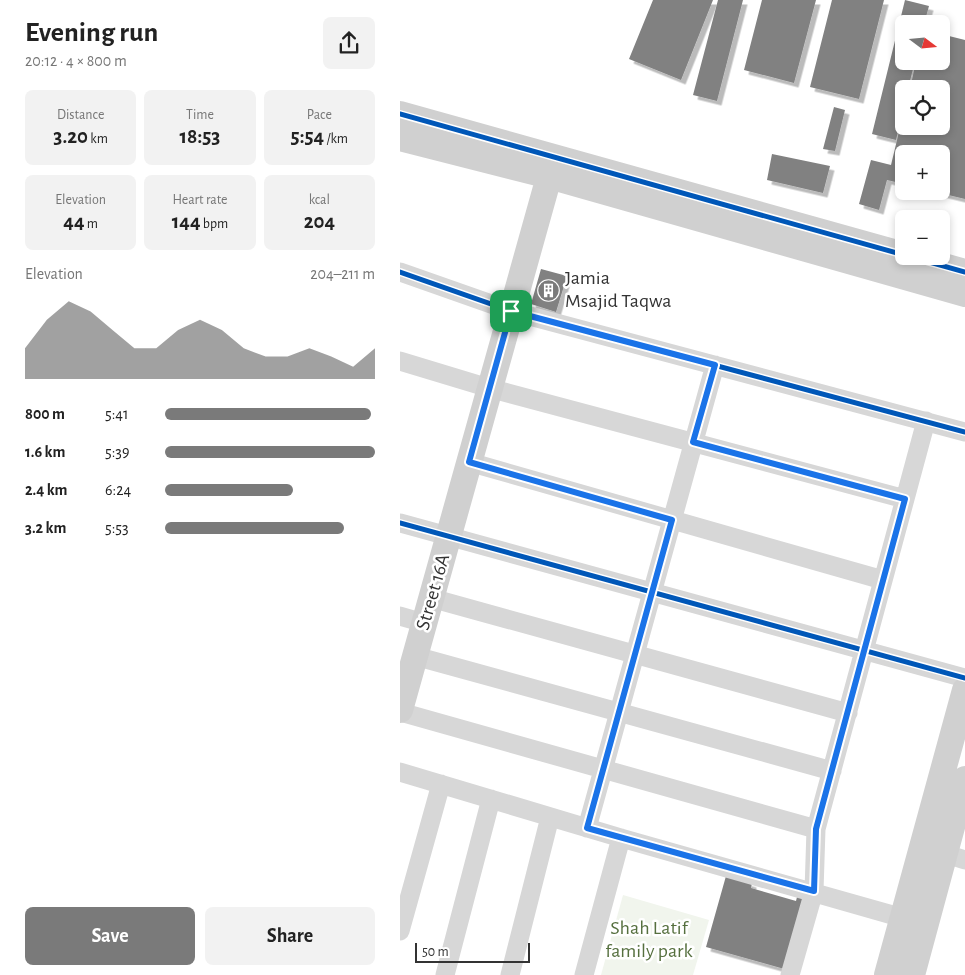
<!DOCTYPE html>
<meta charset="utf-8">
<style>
:root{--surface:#fff;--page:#f2f2f2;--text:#222;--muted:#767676;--accent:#7a7a7a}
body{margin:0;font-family:"Alegreya Sans",sans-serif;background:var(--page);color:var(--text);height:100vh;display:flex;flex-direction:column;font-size:19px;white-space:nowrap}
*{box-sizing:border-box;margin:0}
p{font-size:16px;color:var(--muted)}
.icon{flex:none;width:28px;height:28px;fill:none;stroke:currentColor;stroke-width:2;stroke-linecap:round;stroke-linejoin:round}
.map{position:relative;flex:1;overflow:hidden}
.sheet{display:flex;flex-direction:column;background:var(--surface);width:400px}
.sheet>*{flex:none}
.needle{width:32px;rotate:106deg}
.tools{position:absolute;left:495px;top:15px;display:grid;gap:10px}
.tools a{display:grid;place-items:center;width:55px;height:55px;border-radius:8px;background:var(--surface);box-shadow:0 2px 8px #0003;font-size:25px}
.scale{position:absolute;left:15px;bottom:12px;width:115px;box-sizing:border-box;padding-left:5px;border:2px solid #333;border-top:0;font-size:14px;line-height:18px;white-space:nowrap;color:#333;-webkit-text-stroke:4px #fff;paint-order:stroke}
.pin{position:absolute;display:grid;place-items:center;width:42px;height:42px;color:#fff;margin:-21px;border-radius:10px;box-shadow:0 2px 8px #0006}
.round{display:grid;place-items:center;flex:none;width:52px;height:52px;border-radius:8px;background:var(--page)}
.summary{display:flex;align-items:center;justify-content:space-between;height:85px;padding:0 25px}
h1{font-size:28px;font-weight:700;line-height:38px}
.stats{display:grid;grid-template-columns:repeat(3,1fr);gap:8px;height:85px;padding:5px 25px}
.stats div{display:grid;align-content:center;border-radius:8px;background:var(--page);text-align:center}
.stats b{font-size:21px;font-weight:700}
.stats small{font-size:14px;font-weight:400}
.stats p{font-size:14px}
.chart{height:140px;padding:10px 25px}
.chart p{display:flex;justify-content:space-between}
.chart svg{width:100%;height:90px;margin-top:5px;fill:var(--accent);opacity:.7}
.action{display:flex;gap:10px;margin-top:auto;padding:10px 25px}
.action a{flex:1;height:58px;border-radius:8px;background:var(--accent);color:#fff;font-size:20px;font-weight:700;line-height:58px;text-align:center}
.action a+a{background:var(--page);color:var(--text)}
ul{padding:0 25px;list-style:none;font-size:16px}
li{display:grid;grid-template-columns:80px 60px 1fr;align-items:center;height:38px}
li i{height:12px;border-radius:6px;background:var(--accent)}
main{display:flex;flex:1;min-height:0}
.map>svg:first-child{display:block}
</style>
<main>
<section class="sheet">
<div class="summary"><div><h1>Evening run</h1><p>20:12 · 4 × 800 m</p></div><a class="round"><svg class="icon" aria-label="share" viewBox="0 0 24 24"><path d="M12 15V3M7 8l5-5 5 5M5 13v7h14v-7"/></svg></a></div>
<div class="stats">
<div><p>Distance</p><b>3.20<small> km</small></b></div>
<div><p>Time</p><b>18:53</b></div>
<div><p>Pace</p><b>5:54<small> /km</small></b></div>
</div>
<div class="stats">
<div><p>Elevation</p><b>44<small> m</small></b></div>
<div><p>Heart rate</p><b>144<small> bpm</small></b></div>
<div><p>kcal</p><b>204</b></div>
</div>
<div class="chart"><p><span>Elevation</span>204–211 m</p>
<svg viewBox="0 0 160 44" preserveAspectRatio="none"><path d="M0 44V29L10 15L20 6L30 11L40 20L50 29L60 29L70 20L80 15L90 20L100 29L110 33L120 33L130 29L140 33L150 38L160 29V44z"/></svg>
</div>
<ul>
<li><b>800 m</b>5:41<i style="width:98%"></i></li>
<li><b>1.6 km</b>5:39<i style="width:100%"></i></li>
<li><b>2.4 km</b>6:24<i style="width:61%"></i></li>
<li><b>3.2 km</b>5:53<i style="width:85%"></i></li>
</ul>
<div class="action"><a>Save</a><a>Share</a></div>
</section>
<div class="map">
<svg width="565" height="975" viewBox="0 0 565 975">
<defs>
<filter id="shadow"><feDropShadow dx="4.5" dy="4.5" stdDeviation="0" flood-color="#0004"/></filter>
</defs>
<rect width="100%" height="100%" fill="#fff"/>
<path fill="#f1f5ed" d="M 223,895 L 309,920 L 293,975 L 201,975 Z"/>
<path fill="#818181" filter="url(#shadow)" d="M 253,0 L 313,0 L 281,80 L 229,59 Z
M 318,0 L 343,0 L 317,101 L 293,95 Z
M 362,0 L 416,0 L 394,83 L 344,70 Z
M 432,0 L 484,0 L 459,99 L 410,87 Z
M 505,0 L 529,6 L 524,24 L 504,24 L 504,61 L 515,61 L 508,89 L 504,89 L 504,107 L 496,140 L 472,134 Z
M 541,34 L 565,40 L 565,199 L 536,192 L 541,191 L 541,154 L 504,154 L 504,184 L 487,180 L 479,210 L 459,204 L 471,160 L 491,165 L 503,115 L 504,126 L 541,126 L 541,89 L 510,89 L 516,61 L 541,61 Z
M 434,107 L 445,110 L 435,151 L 423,149 Z
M 372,154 L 430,166 L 423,193 L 367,180 Z
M 141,269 L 167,276 L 156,312 L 131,304 Z
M 326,876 L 352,883 L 351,888 L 396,901 L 397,897 L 407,899 L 388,970 L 306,947 Z"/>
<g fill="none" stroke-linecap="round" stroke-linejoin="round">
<path stroke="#d7d7d7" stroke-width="19" d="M 0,272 L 111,311 L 565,432
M 0,361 L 89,388 L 505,499
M 69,462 L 483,580
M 0,523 L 565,678
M 31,598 L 448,713
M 0,616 L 24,623
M 15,656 L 432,771
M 0,712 L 416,829
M 0,772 L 221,838 L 503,918
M 187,828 L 315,365
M 546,854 L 565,860
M 0,931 L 41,784
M 45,975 L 91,799
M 110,975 L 150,817
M 184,975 L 221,838
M 390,975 L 414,891 L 416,829 L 526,421"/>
<path stroke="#d0d0d0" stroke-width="26" d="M 0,114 L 565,272
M 0,138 L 149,176 L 565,294
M 0,710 L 154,159
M 487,975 L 565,690
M 512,975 L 565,779"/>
<defs>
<path id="cycleway" d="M 0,114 L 565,272
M 0,272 L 111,311 L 565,432
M 0,523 L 565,678"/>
</defs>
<use href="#cycleway" stroke="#fff" stroke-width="8"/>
<use href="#cycleway" stroke="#0057b8" stroke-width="5"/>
</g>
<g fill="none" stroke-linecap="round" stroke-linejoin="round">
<defs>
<path id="route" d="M 111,311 L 315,365 L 293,442 L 505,499 L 416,829 L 414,891 L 187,828 L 272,520 L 69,462 Z"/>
</defs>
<use href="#route" stroke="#fff" stroke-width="10"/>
<use href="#route" stroke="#1a73e8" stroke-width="6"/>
</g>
<defs>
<symbol id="building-disc" viewBox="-11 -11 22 22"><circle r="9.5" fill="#7a7a7a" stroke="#fff"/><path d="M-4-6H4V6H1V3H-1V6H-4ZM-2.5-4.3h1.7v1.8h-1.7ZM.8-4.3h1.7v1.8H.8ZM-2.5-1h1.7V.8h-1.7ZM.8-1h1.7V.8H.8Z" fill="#fff"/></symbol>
</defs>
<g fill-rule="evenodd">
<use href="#building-disc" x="136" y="278" width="25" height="25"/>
</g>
<g text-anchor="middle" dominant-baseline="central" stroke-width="5" stroke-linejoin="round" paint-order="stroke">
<g font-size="20" fill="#333" stroke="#fff" text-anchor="start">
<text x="165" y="278">Jamia<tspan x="165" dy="23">Msajid Taqwa</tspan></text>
</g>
<g font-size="20" fill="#333" stroke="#fff">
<text transform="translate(33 592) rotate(-74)">Street 16A</text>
</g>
<g font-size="20" fill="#56703f" stroke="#fff">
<text x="249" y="928">Shah Latif<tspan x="249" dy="23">family park</tspan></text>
</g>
</g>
</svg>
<div class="tools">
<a><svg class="needle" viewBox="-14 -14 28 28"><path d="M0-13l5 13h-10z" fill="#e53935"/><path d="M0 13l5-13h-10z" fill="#767676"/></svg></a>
<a><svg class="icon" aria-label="locate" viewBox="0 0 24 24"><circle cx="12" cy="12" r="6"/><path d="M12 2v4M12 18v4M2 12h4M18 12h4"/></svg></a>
<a>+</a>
<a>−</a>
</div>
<div class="scale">50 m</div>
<div class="pin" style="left:111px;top:311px;background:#1e9e55"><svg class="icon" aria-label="arrive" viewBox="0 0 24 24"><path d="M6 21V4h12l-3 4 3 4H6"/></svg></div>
</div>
</main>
